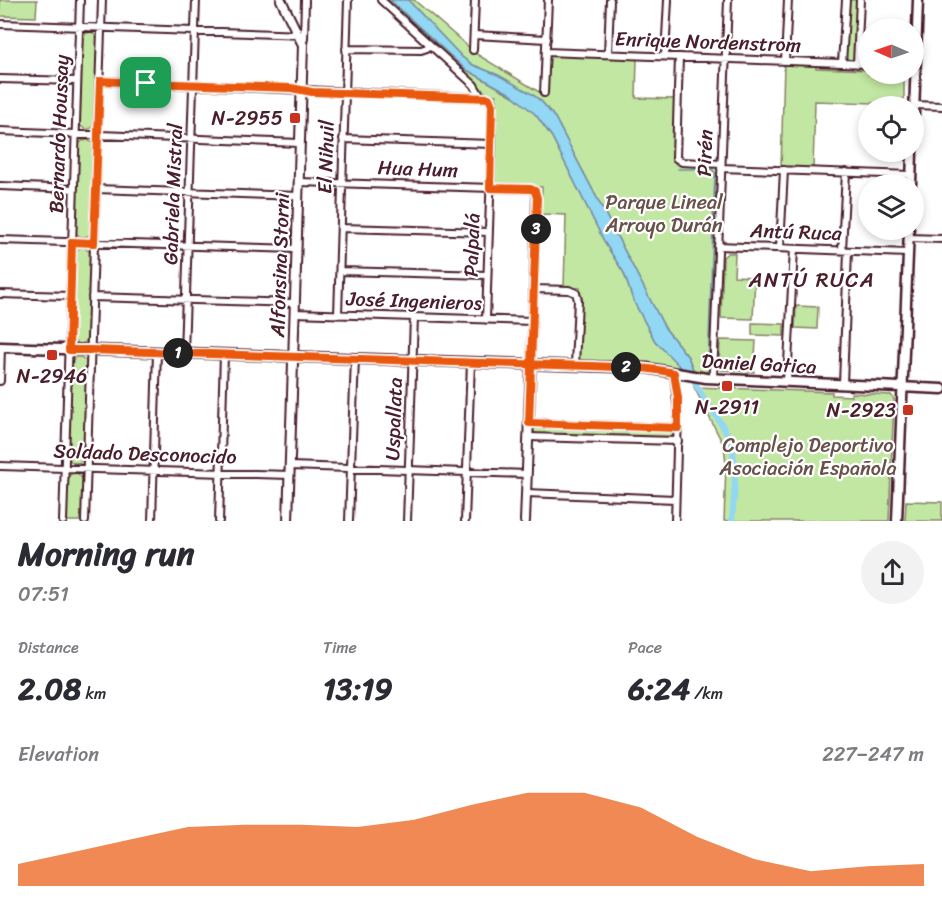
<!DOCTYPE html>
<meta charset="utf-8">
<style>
:root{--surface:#fff;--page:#f2f2f3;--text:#2b2b33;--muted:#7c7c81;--accent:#ea580c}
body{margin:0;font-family:Sriracha,sans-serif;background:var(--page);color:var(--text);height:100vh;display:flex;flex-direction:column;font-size:22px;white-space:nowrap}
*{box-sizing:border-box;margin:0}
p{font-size:20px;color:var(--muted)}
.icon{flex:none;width:33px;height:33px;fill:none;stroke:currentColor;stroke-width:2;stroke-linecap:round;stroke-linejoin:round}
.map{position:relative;height:521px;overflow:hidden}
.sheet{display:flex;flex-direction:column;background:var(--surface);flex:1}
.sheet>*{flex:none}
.needle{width:39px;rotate:272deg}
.fabs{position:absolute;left:858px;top:18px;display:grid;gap:12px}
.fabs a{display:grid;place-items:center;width:66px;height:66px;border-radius:50%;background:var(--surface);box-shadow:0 3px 9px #0003;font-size:30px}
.pin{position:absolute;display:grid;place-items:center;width:51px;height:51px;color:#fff;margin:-26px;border-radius:12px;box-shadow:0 3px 9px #0006}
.km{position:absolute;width:30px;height:30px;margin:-15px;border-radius:50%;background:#222;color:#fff;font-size:16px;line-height:30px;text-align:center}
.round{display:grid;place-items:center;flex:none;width:63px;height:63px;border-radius:32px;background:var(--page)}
.head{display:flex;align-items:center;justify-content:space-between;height:102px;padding:0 18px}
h1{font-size:33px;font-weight:700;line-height:45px}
.figures{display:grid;grid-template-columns:repeat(3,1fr);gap:9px;height:102px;padding:6px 18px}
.figures div{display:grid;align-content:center}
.figures b{font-size:30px;font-weight:700}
.figures small{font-size:16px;font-weight:400}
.figures p{font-size:16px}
.chart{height:168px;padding:12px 18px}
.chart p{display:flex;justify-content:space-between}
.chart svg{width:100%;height:108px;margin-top:6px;fill:var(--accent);opacity:.7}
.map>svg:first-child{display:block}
</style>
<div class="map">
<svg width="942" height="521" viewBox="0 0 942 521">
<rect width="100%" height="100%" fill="#fff"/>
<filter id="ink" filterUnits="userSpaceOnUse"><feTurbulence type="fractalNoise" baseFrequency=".0167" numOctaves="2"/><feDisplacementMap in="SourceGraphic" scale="12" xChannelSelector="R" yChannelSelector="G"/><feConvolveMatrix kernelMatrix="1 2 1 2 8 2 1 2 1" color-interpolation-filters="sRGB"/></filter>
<g filter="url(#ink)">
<path fill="#c2e7a2" stroke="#868366" stroke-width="1.5" d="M 0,0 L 37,0 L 36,17 L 0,16 Z
M 385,0 L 390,0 L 465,69 L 520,100 L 536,115 L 552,137 L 606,245 L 624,273 L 633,300 L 655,341 L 686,372 L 652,364 L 584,362 L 579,359 L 580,288 L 564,287 L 566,215 L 541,214 L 542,187 L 498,185 L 494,183 L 496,95 L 486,93 Z
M 408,0 L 414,0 L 478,55 L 544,95 L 548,59 L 551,55 L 555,55 L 637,58 L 636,98 L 675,99 L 674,159 L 680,164 L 714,166 L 718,169 L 711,362 L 708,371 L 704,374 L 695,374 L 688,357 L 665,328 L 555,118 L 542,102 L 532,94 L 498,75 L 473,65 L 462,57 Z
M 848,0 L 858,0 L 856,57 L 851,61 L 845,57 Z
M 92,32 L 98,38 L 95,124 C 91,131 83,131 79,123 L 82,38 L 86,33 Z
M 784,64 L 816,65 L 816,68 L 868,70 L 868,74 L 904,74 L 904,104 L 815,101 L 813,169 L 781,168 Z
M 88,140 L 93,143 L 95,149 L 92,232 C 87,239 79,239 75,231 L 78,145 L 82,141 Z
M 84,247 L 91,253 L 88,338 C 84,346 76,346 72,338 L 75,252 L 79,248 Z
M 728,253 L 735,253 L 734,276 L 755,277 L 753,319 L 721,318 L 723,257 Z
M 796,306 L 818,307 L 817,329 L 795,328 Z
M 752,323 L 784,324 L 784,336 L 752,335 Z
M 720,340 L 756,341 L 754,372 L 721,370 L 719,367 Z
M 75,357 L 81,357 L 87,362 L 84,457 C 80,465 72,465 68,457 L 71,362 Z
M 694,387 L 832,392 L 832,395 L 851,396 L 851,393 L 891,395 L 894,399 L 889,521 L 724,521 L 726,464 L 724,446 Z
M 537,426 L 672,430 L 675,435 L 673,438 L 535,434 L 533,430 Z
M 77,473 L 83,479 L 83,521 L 65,521 L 67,478 L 71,474 Z
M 906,501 L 942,502 L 942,521 L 905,521 Z"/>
<path fill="#92d7f4" stroke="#758da4" stroke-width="1.5" d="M 390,0 L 408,0 L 462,57 L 473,65 L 498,75 L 532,94 L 542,102 L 555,118 L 665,328 L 688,357 L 694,372 L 685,370 L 679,366 L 655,341 L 633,300 L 624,273 L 606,245 L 552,137 L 536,115 L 511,94 L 465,69 Z"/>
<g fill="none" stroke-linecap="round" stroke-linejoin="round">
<path stroke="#758da4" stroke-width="1.5" d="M 678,169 L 712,169 L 715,173 L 708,366"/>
<path stroke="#92d7f4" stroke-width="6" d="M 695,383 C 704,401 718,416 727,434 C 740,460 734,493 732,521"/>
<defs>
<path id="minor" d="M 381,0 L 474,85 L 481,97
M 0,24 L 304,35
M 474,35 L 547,39
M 304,39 L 305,0
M 346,49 L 421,50 L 427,48 L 429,44
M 473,50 L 475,0
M 546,52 L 868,64
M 608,54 L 610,0
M 665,56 L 668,0
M 679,57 L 676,158 L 682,162 L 721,164
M 785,61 L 788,0
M 842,63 L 846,0
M 857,64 L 860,0
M 0,79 L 77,81
M 100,81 L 489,98 L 492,105 L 492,138 L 486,320
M 544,93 L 548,0
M 914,105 L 942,106
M 0,131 L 300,143
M 343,139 L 492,144
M 721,168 L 911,175
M 299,182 L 529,189 L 535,191 L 536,198 L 531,364
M 0,186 L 74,189
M 96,189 L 299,196
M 341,228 L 489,232
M 909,238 L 942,239
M 0,240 L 297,249
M 718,246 L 908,253
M 780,248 L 784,170
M 842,250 L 846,172
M 340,271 L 487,275
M 534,289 L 569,290 L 576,293 L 578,300 L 575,365
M 0,294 L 70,296
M 92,297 L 295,303
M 295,313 L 532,321
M 338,315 L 348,0
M 184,353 L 196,0
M 674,373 L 678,413 L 675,521
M 713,378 L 728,0
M 0,381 L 1,347
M 787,382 L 794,249
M 843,384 L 848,251
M 529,423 L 678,428
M 528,437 L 678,441
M 0,466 L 290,475
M 290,466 L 527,474
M 526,493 L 675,499
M 63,521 L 80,0
M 85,521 L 102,0
M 152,521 L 157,352
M 219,521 L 224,354
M 349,521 L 355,358
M 407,521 L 414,317
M 465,521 L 471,362"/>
<path id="tertiary" d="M 281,0 L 303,45 L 288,521
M 525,521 L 531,364"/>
<path id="secondary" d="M 914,114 L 918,0
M 911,184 L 912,152
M 0,347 L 647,368 L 706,378 L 942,389
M 897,521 L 909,230"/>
</defs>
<use href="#minor" stroke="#4a1f2b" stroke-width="10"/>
<use href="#tertiary" stroke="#4a1f2b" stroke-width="12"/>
<use href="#secondary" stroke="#4a1f2b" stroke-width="13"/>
<use href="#minor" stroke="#fff" stroke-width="6"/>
<use href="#tertiary" stroke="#fff" stroke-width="8"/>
<use href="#secondary" stroke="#fff" stroke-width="8"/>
</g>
</g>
<g fill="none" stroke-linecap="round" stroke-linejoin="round" filter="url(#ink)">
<defs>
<path id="route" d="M 146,83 L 100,81 L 94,243 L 72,242 L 69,350 L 91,350 C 221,354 352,358 483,363 C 520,364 556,365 593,366 C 620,367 647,367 674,373 L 678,398 L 678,428 L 529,423 L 537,198 L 535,191 L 531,189 L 490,188 L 492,105 L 489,98 L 312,92 L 291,88 L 146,83"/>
</defs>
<use href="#route" stroke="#fff" stroke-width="12"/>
<use href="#route" stroke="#ea580c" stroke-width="8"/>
</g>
<g fill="#c8321e" stroke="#fff" stroke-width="2">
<rect x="289" y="112" width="12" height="12" rx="3"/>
<rect x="46" y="349" width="12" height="12" rx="3"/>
<rect x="721" y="380" width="12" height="12" rx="3"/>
<rect x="902" y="404" width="12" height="12" rx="3"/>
</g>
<g text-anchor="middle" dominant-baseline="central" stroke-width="4.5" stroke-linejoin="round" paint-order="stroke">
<g font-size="20" fill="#4a1f2b" stroke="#fff">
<text transform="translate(708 42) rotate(2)">Enrique Nordenstrom</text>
<text transform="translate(59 134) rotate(-88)">Bernardo Houssay</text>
<text transform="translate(705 153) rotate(-88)">Pirén</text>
<text transform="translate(326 157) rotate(-88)">El Nihuil</text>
<text transform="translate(418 169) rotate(2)">Hua Hum</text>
<text transform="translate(173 194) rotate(-88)">Gabriela Mistral</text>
<text transform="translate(796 232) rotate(2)">Antú Ruca</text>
<text transform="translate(472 245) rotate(-88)">Palpalá</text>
<text transform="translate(280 265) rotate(-88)">Alfonsina Storni</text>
<text transform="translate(414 301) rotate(2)">José Ingenieros</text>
<text transform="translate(759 364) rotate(3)">Daniel Gatica</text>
<text transform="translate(394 419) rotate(-88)">Uspallata</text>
<text transform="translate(145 454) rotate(2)">Soldado Desconocido</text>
</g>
<g font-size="20" fill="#4a1f2b" stroke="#fff" text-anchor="end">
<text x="283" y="118">N-2955</text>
<text x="52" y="376" text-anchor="middle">N-2946</text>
<text x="727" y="407" text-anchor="middle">N-2911</text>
<text x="896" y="410">N-2923</text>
</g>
<g font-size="20" fill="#685149" stroke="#fff">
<text x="664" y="202">Parque Lineal<tspan x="664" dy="23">Arroyo Durán</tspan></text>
<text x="808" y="445">Complejo Deportivo<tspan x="808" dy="23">Asociación Española</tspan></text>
</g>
<g font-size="21" letter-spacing="1.5" fill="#4a1f2b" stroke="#fff">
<text x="812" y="280">ANTÚ RUCA</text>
</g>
</g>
</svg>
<div class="fabs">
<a><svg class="needle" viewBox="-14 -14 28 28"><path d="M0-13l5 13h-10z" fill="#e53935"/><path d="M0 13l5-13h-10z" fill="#7c7c81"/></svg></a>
<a><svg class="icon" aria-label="locate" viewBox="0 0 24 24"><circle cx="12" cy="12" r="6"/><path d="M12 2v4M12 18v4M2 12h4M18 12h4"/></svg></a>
<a><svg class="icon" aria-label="layers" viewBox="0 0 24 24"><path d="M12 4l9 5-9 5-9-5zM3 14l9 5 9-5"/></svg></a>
</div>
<div class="pin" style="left:146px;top:83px;background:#1e9e55"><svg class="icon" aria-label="arrive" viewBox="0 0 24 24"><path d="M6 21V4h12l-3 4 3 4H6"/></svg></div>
<b class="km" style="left:178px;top:353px">1</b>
<b class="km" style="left:626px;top:367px">2</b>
<b class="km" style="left:536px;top:229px">3</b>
</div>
<section class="sheet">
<div class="head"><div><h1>Morning run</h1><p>07:51</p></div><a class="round"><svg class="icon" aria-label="share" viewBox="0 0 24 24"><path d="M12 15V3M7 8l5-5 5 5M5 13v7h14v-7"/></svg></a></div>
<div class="figures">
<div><p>Distance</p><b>2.08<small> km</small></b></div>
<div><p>Time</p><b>13:19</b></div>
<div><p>Pace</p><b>6:24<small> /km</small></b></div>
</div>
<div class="chart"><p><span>Elevation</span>227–247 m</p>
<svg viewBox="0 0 160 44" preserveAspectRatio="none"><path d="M0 44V35L10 30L20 25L30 20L40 19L50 19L60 20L70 17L80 11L90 6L100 6L110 12L120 24L130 33L140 38L150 36L160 35V44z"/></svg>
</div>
</section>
